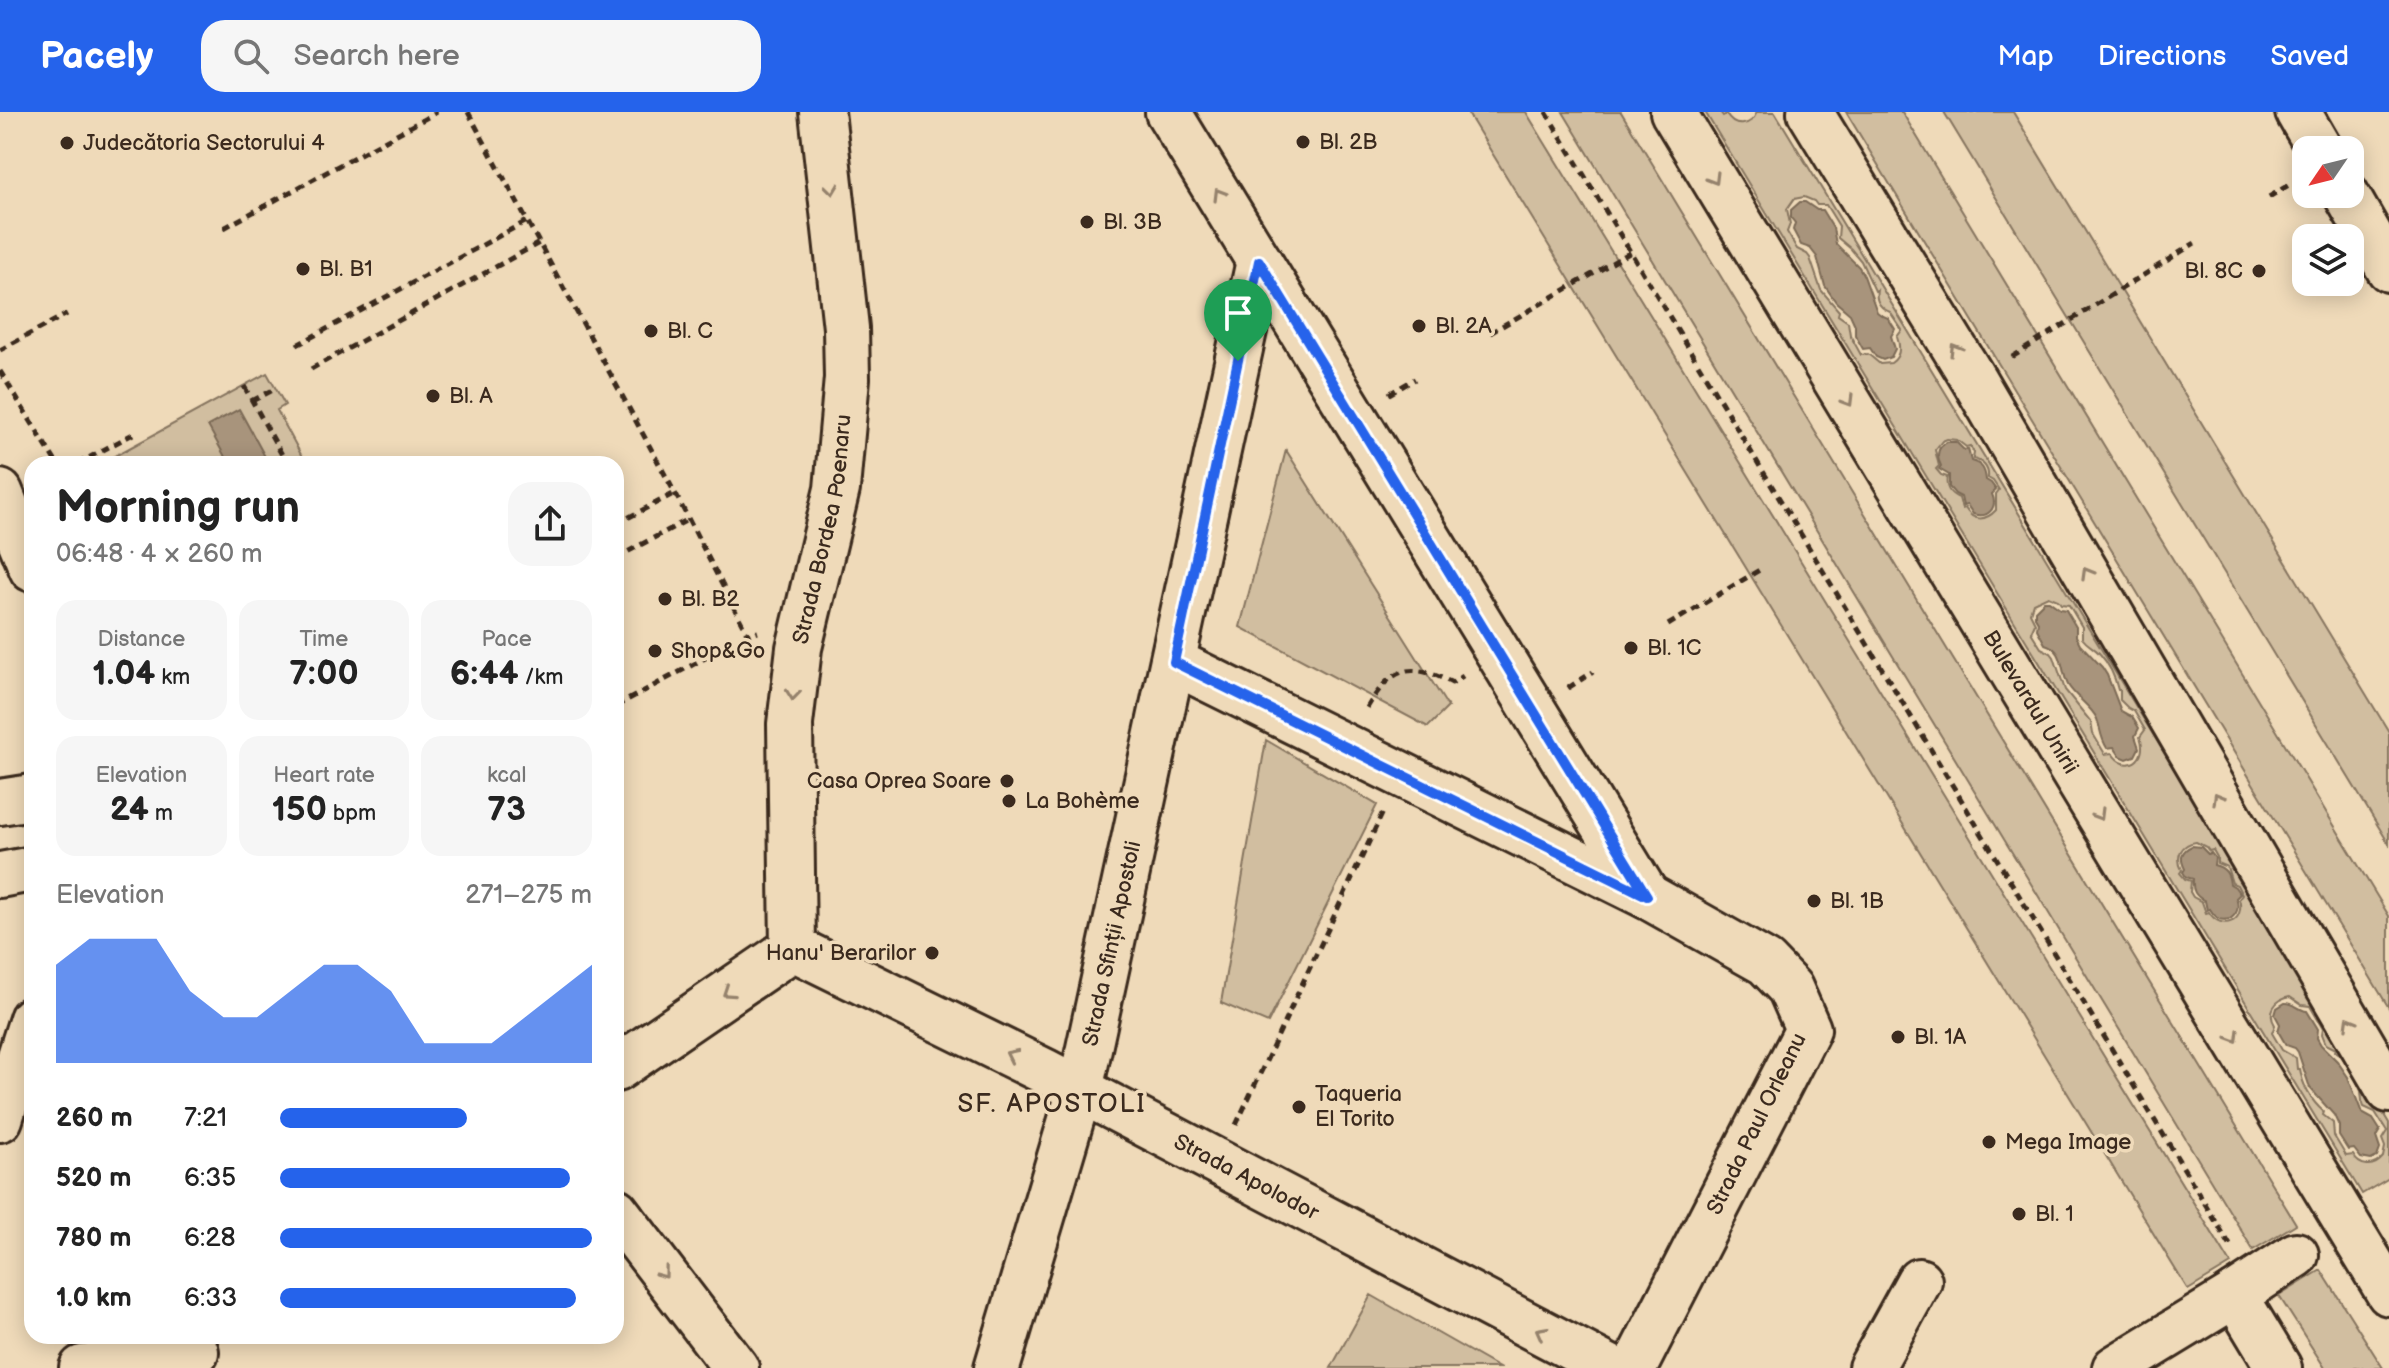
<!DOCTYPE html>
<meta charset="utf-8">
<style>
:root{--surface:#fff;--page:#f6f6f6;--text:#222;--muted:#767676;--accent:#2563eb}
body{margin:0;font-family:"Balsamiq Sans",sans-serif;background:var(--page);color:var(--text);height:100vh;display:flex;flex-direction:column;font-size:30px;white-space:nowrap}
*{box-sizing:border-box;margin:0}
p{font-size:26px;color:var(--muted)}
.icon{flex:none;width:44px;height:44px;fill:none;stroke:currentColor;stroke-width:2;stroke-linecap:round;stroke-linejoin:round}
.map{position:relative;flex:1;overflow:hidden}
.side{position:absolute;left:24px;top:344px;width:600px;height:888px;display:flex;flex-direction:column;background:var(--surface);border-radius:24px;box-shadow:0 4px 20px #0003}
.side>*{flex:none}
.needle{width:52px;rotate:235deg}
.tools{position:absolute;left:2292px;top:24px;display:grid;gap:16px}
.tools a{display:grid;place-items:center;width:72px;height:72px;border-radius:16px;background:var(--surface);box-shadow:0 4px 20px #0003;font-size:40px}
.pin{position:absolute;display:grid;place-items:center;width:68px;height:68px;color:#fff;margin:-82px -34px;border-radius:50% 50% 50% 0;rotate:-45deg;box-shadow:0 0 8px #0007}
.pin .icon{rotate:45deg}
.round{display:grid;place-items:center;flex:none;width:84px;height:84px;border-radius:24px;background:var(--page)}
.headline{display:flex;align-items:center;justify-content:space-between;height:136px;padding:0 32px}
h1{font-size:44px;font-weight:800;line-height:60px}
.stats{display:grid;grid-template-columns:repeat(3,1fr);gap:12px;height:136px;padding:8px 32px}
.stats div{display:grid;align-content:center;border-radius:20px;background:var(--page);text-align:center}
.stats b{font-size:34px;font-weight:800}
.stats small{font-size:22px;font-weight:400}
.stats p{font-size:22px}
.chart{height:224px;padding:16px 32px}
.chart p{display:flex;justify-content:space-between}
.chart svg{width:100%;height:144px;margin-top:8px;fill:var(--accent);opacity:.7}
ul{padding:0 32px;list-style:none;font-size:26px}
li{display:grid;grid-template-columns:128px 96px 1fr;align-items:center;height:60px}
li i{height:20px;border-radius:10px;background:var(--accent)}
header{display:flex;align-items:center;gap:48px;box-sizing:border-box;height:112px;padding:0 40px;background:var(--accent);color:#fff}
header strong{font-size:38px}
nav{display:flex;gap:44px;margin-inline-start:auto;font-size:28px}
.search{width:560px;height:72px;background:var(--page);display:flex;align-items:center;gap:20px;box-sizing:border-box;padding:0 28px;border-radius:24px;color:var(--muted);font-size:30px}
.map>svg:first-child{display:block}
</style>
<header>
<strong>Pacely</strong>
<div class="search"><svg class="icon" aria-label="search" viewBox="0 0 24 24"><circle cx="10" cy="10" r="6"/><path d="M15 15l6 6"/></svg>Search here</div>
<nav><a>Map</a><a>Directions</a><a>Saved</a></nav>
</header>
<div class="map">
<svg width="2389" height="1256" viewBox="0 0 2389 1256">
<rect width="100%" height="100%" fill="#efdab9"/>
<filter id="ink" filterUnits="userSpaceOnUse"><feTurbulence type="fractalNoise" baseFrequency=".0125" numOctaves="2"/><feDisplacementMap in="SourceGraphic" scale="16" xChannelSelector="R" yChannelSelector="G"/><feConvolveMatrix kernelMatrix="1 2 1 2 8 2 1 2 1" color-interpolation-filters="sRGB"/></filter>
<g filter="url(#ink)">
<path fill="#d1bea0" stroke="#86745f" stroke-width="2" fill-rule="evenodd" d="M 1467,0 L 1526,0 L 2231,1152 L 2188,1178 Z
M 1563,0 L 1621,0 L 2296,1112 L 2253,1138 Z
M 1705,0 L 1720,0 L 1723,4 L 1726,2 C 1734,17 1751,15 1757,0 L 1775,0 L 2389,1011 L 2389,1066 L 2362,1082 ZM 1804,85 L 1814,89 L 1817,93 L 1826,93 L 1839,114 L 1838,126 L 1851,137 L 1861,149 L 1875,179 L 1877,178 C 1875,189 1880,196 1890,200 L 1902,218 L 1897,225 C 1901,236 1900,245 1891,251 L 1880,252 L 1868,242 L 1861,243 L 1850,223 L 1848,210 L 1838,203 L 1839,199 L 1821,178 L 1810,146 L 1807,142 L 1797,137 L 1787,120 L 1790,112 L 1787,97 L 1794,87 ZM 1947,327 L 1957,328 L 1966,335 L 1970,334 L 1974,341 L 1973,347 C 1983,349 1989,356 1988,366 L 1993,369 L 1999,378 L 1996,382 L 1996,398 C 1986,409 1973,410 1965,396 L 1962,397 L 1959,386 C 1949,382 1945,376 1947,365 L 1941,363 L 1936,357 L 1939,354 L 1935,338 L 1942,329 ZM 2048,484 L 2058,488 L 2061,492 L 2069,493 L 2082,515 L 2082,526 C 2088,534 2094,535 2100,542 C 2109,552 2115,565 2118,578 L 2120,578 L 2120,588 L 2128,596 L 2134,599 L 2145,618 L 2140,625 C 2149,648 2126,663 2112,641 L 2105,642 L 2093,622 L 2091,610 L 2065,578 L 2054,545 L 2051,541 L 2041,536 L 2031,520 L 2035,511 L 2030,501 L 2033,491 ZM 2196,730 L 2206,735 L 2209,739 L 2213,738 L 2217,745 L 2217,751 L 2227,755 L 2232,771 L 2237,773 L 2242,783 L 2239,787 C 2246,810 2221,820 2209,800 L 2206,801 L 2202,790 L 2193,785 L 2190,780 L 2191,769 L 2185,767 L 2180,761 L 2182,758 C 2175,744 2181,732 2196,730 ZM 2290,885 L 2302,893 L 2310,894 L 2323,916 L 2322,922 L 2326,932 L 2336,937 L 2335,939 L 2340,942 L 2352,959 L 2361,979 L 2362,989 L 2364,995 L 2375,1000 L 2387,1019 L 2382,1027 L 2385,1035 L 2383,1045 C 2374,1056 2360,1056 2353,1043 L 2346,1044 L 2334,1024 L 2333,1011 L 2323,1003 L 2324,1000 C 2310,988 2303,975 2300,957 L 2297,957 L 2296,946 L 2282,938 L 2272,921 L 2275,913 C 2267,900 2275,887 2290,885 Z
M 1846,0 L 1902,0 L 2389,804 L 2389,896 Z
M 1944,0 L 2013,0 L 2389,620 L 2389,732 Z
M 267,261 L 285,293 L 277,298 L 306,352 L 100,352 Z
M 1286,338 L 1448,595 L 1428,615 L 1240,515 Z
M 1266,628 L 1377,693 L 1268,911 L 1221,891 Z
M 2321,1158 L 2383,1256 L 2325,1256 L 2279,1184 Z
M 1371,1183 L 1499,1256 L 1331,1256 Z"/>
<path fill="#a8947c" stroke="#7c6a56" stroke-width="2" d="M 1800,90 L 1805,90 L 1817,98 L 1822,98 L 1833,116 L 1836,132 L 1859,155 L 1864,164 L 1877,200 L 1881,203 L 1888,206 L 1895,217 L 1891,224 L 1895,237 L 1891,245 L 1883,248 L 1876,245 L 1870,236 L 1863,237 L 1855,223 L 1855,213 L 1850,202 L 1836,190 L 1825,174 L 1817,145 L 1810,136 L 1801,133 L 1793,118 L 1795,111 L 1791,106 L 1791,98 Z
M 239,297 L 269,352 L 229,352 L 208,314 Z
M 1947,330 L 1956,330 L 1964,338 L 1968,337 L 1971,349 C 1982,352 1985,357 1986,368 L 1991,371 L 1996,378 L 1992,382 C 1998,396 1988,407 1973,402 L 1967,393 L 1963,394 L 1961,385 L 1955,382 L 1949,375 L 1949,363 L 1939,357 L 1941,354 C 1936,344 1937,335 1947,330 Z
M 2044,489 L 2049,489 L 2060,497 L 2066,498 L 2076,515 L 2076,524 L 2080,532 L 2102,555 L 2107,563 L 2121,599 L 2132,605 L 2139,616 L 2135,624 L 2139,636 L 2135,644 L 2127,647 L 2120,644 L 2114,635 L 2107,636 C 2100,625 2101,618 2097,607 C 2091,594 2076,586 2068,573 C 2060,557 2065,538 2045,532 L 2037,517 L 2038,510 L 2035,505 L 2035,498 Z
M 2192,734 L 2201,735 L 2208,742 L 2211,741 L 2215,746 L 2214,753 C 2225,756 2229,761 2230,772 L 2235,775 L 2240,782 L 2236,786 C 2239,794 2239,801 2230,807 C 2220,810 2215,805 2210,797 L 2207,798 L 2205,789 C 2195,784 2192,779 2193,767 L 2186,765 L 2183,760 L 2185,757 C 2180,747 2180,739 2192,734 Z
M 2285,891 C 2294,890 2298,898 2307,899 L 2318,917 L 2317,926 L 2321,933 L 2337,949 L 2348,965 L 2362,1001 L 2373,1007 L 2380,1018 L 2376,1025 L 2380,1037 L 2377,1045 L 2371,1048 L 2361,1046 L 2354,1037 L 2348,1038 L 2339,1024 L 2339,1014 L 2334,1003 L 2310,976 L 2298,940 L 2295,936 L 2286,933 L 2278,919 L 2280,912 L 2275,903 L 2277,896 Z"/>
<g fill="none" stroke-linecap="round" stroke-linejoin="round">
<defs>
<g id="minor">
<path d="M 1168,0 L 1647,784"/>
<path d="M 2298,0 L 2320,38"/>
<path d="M 2346,82 L 2389,157"/>
<path d="M 1174,550 L 1647,784 L 1766,851 L 1790,876 L 1808,917 L 1634,1256"/>
<path id="s1" d="M 793,836 L 1044,959 L 1610,1256"/>
<path id="s2" d="M 793,836 L 790,612 L 799,536 L 837,377 L 847,266 L 846,216 L 822,0"/>
<path d="M 616,957 L 793,836"/>
<path d="M 616,1099 L 736,1256"/>
<path d="M 2235,1183 L 2279,1256"/>
<path id="s3" d="M 997,1256 L 1080,978 L 1259,149"/>
<path d="M 1871,1256 L 1919,1169"/>
<path d="M 2115,1256 L 2235,1183 L 2296,1143"/>
</g>
<g id="major">
<path id="s4" d="M 1673,0 L 2389,1181"/>
<path d="M 1810,0 L 1974,268 L 2389,978"/>
<path d="M 0,380 L 32,457"/>
<path d="M 0,690 L 32,685"/>
<path d="M 0,763 L 32,757"/>
<path d="M 0,1007 L 32,907"/>
<path d="M 82,1256 L 196,1240"/>
</g>
</defs>
<use href="#minor" stroke="#3b2a1e" stroke-width="50"/>
<use href="#major" stroke="#3b2a1e" stroke-width="50"/>
<path stroke="#3b2a1e" stroke-width="5" stroke-dasharray="8 6" stroke-linecap="butt" d="M 468,0 L 675,381 L 748,523 L 758,520
M 1546,0 L 2230,1133
M 2269,85 L 2292,71
M 224,116 L 437,0
M 1490,221 L 1631,140
M 297,233 L 527,109
M 0,238 L 67,202
M 2012,245 L 2195,131
M 311,257 L 539,131
M 0,259 L 57,352
M 244,274 L 287,352
M 1389,282 L 1415,267
M 252,289 L 275,277
M 77,352 L 133,322
M 616,412 L 675,381
M 616,446 L 689,407
M 1668,513 L 1761,457
M 1568,576 L 1593,560
M 616,594 L 748,523
M 1367,596 C 1391,555 1410,549 1452,571 L 1463,564
M 1236,1013 L 1383,700"/>
<use href="#minor" stroke="#efdab9" stroke-width="44"/>
<use href="#major" stroke="#efdab9" stroke-width="44"/>
</g>
<defs><path id="oneway-chevron" d="M-2-3.5L2.5 0L-2 3.5" fill="none" stroke-width="1.6" stroke-linecap="round" stroke-linejoin="round" transform="scale(2)"/></defs>
<g stroke="#95826c">
<use href="#oneway-chevron" transform="translate(1714 67) rotate(59)"/>
<use href="#oneway-chevron" transform="translate(832 77) rotate(83)"/>
<use href="#oneway-chevron" transform="translate(1219 82) rotate(-121)"/>
<use href="#oneway-chevron" transform="translate(1955 237) rotate(-121)"/>
<use href="#oneway-chevron" transform="translate(1848 289) rotate(59)"/>
<use href="#oneway-chevron" transform="translate(2087 461) rotate(-120)"/>
<use href="#oneway-chevron" transform="translate(793 583) rotate(96)"/>
<use href="#oneway-chevron" transform="translate(2218 686) rotate(-120)"/>
<use href="#oneway-chevron" transform="translate(2099 703) rotate(59)"/>
<use href="#oneway-chevron" transform="translate(728 880) rotate(146)"/>
<use href="#oneway-chevron" transform="translate(2350 910) rotate(-120)"/>
<use href="#oneway-chevron" transform="translate(2234 925) rotate(59)"/>
<use href="#oneway-chevron" transform="translate(1011 943) rotate(-154)"/>
<use href="#oneway-chevron" transform="translate(663 1161) rotate(53)"/>
<use href="#oneway-chevron" transform="translate(1541 1220) rotate(-152)"/>
</g>
</g>
<g fill="none" stroke-linecap="round" stroke-linejoin="round" filter="url(#ink)">
<defs>
<path id="route" d="M 1259,149 L 1306,226 L 1647,784 L 1174,550 Z"/>
</defs>
<use href="#route" stroke="#fff" stroke-width="16"/>
<use href="#route" stroke="#2563eb" stroke-width="10"/>
</g>
<g fill="#3b2a1e" stroke="#efdab9" stroke-width="3">
<circle cx="1303" cy="30" r="8"/>
<circle cx="67" cy="31" r="8"/>
<circle cx="1087" cy="110" r="8"/>
<circle cx="303" cy="157" r="8"/>
<circle cx="2259" cy="159" r="8"/>
<circle cx="1419" cy="214" r="8"/>
<circle cx="651" cy="219" r="8"/>
<circle cx="433" cy="284" r="8"/>
<circle cx="665" cy="487" r="8"/>
<circle cx="1631" cy="536" r="8"/>
<circle cx="655" cy="539" r="8"/>
<circle cx="1007" cy="669" r="8"/>
<circle cx="1009" cy="689" r="8"/>
<circle cx="1814" cy="789" r="8"/>
<circle cx="932" cy="841" r="8"/>
<circle cx="1898" cy="925" r="8"/>
<circle cx="1299" cy="995" r="8"/>
<circle cx="1989" cy="1030" r="8"/>
<circle cx="2019" cy="1102" r="8"/>
</g>
<g text-anchor="middle" dominant-baseline="central" stroke-width="7" stroke-linejoin="round" paint-order="stroke">
<g font-size="22" fill="#3b2a1e" stroke="#efdab9" text-anchor="start">
<text x="1319" y="30">Bl. 2B</text>
<text x="83" y="31">Judecătoria Sectorului 4</text>
<text x="1103" y="110">Bl. 3B</text>
<text x="319" y="157">Bl. B1</text>
<text x="2243" y="159" text-anchor="end">Bl. 8C</text>
<text x="1435" y="214">Bl. 2A</text>
<text x="667" y="219">Bl. C</text>
<text x="449" y="284">Bl. A</text>
<text x="681" y="487">Bl. B2</text>
<text x="1647" y="536">Bl. 1C</text>
<text x="671" y="539">Shop&amp;Go</text>
<text x="991" y="669" text-anchor="end">Casa Oprea Soare</text>
<text x="1025" y="689">La Bohème</text>
<text x="1830" y="789">Bl. 1B</text>
<text x="916" y="841" text-anchor="end">Hanu' Berarilor</text>
<text x="1914" y="925">Bl. 1A</text>
<text x="1315" y="982">Taqueria<tspan x="1315" dy="25">El Torito</tspan></text>
<text x="2005" y="1030">Mega Image</text>
<text x="2035" y="1102">Bl. 1</text>
</g>
<g font-size="22" fill="#3b2a1e" stroke="#efdab9">
<text stroke="none"><textPath href="#s2" startOffset="422">Strada Bordea Poenaru</textPath></text>
<text stroke="none"><textPath href="#s4" startOffset="690">Bulevardul Unirii</textPath></text>
<text stroke="none"><textPath href="#s3" startOffset="440">Strada Sfinții Apostoli</textPath></text>
<text transform="translate(1757 1012) rotate(-64)">Strada Paul Orleanu</text>
<text stroke="none"><textPath href="#s1" startOffset="508">Strada Apolodor</textPath></text>
</g>
<g font-size="26" letter-spacing="2" fill="#3b2a1e" stroke="#efdab9">
<text x="1052" y="992">SF. APOSTOLI</text>
</g>
</g>
</svg>
<div class="tools">
<a><svg class="needle" viewBox="-14 -14 28 28"><path d="M0-13l5 13h-10z" fill="#e53935"/><path d="M0 13l5-13h-10z" fill="#767676"/></svg></a>
<a><svg class="icon" aria-label="layers" viewBox="0 0 24 24"><path d="M12 4l9 5-9 5-9-5zM3 14l9 5 9-5"/></svg></a>
</div>
<div class="pin" style="left:1238px;top:249px;background:#1e9e55"><svg class="icon" aria-label="arrive" viewBox="0 0 24 24"><path d="M6 21V4h12l-3 4 3 4H6"/></svg></div>
<section class="side">
<div class="headline"><div><h1>Morning run</h1><p>06:48 · 4 × 260 m</p></div><a class="round"><svg class="icon" aria-label="share" viewBox="0 0 24 24"><path d="M12 15V3M7 8l5-5 5 5M5 13v7h14v-7"/></svg></a></div>
<div class="stats">
<div><p>Distance</p><b>1.04<small> km</small></b></div>
<div><p>Time</p><b>7:00</b></div>
<div><p>Pace</p><b>6:44<small> /km</small></b></div>
</div>
<div class="stats">
<div><p>Elevation</p><b>24<small> m</small></b></div>
<div><p>Heart rate</p><b>150<small> bpm</small></b></div>
<div><p>kcal</p><b>73</b></div>
</div>
<div class="chart"><p><span>Elevation</span>271–275 m</p>
<svg viewBox="0 0 160 44" preserveAspectRatio="none"><path d="M0 44V14L10 6L20 6L30 6L40 22L50 30L60 30L70 22L80 14L90 14L100 22L110 38L120 38L130 38L140 30L150 22L160 14V44z"/></svg>
</div>
<ul>
<li><b>260 m</b>7:21<i style="width:60%"></i></li>
<li><b>520 m</b>6:35<i style="width:93%"></i></li>
<li><b>780 m</b>6:28<i style="width:100%"></i></li>
<li><b>1.0 km</b>6:33<i style="width:95%"></i></li>
</ul>
</section>
</div>
